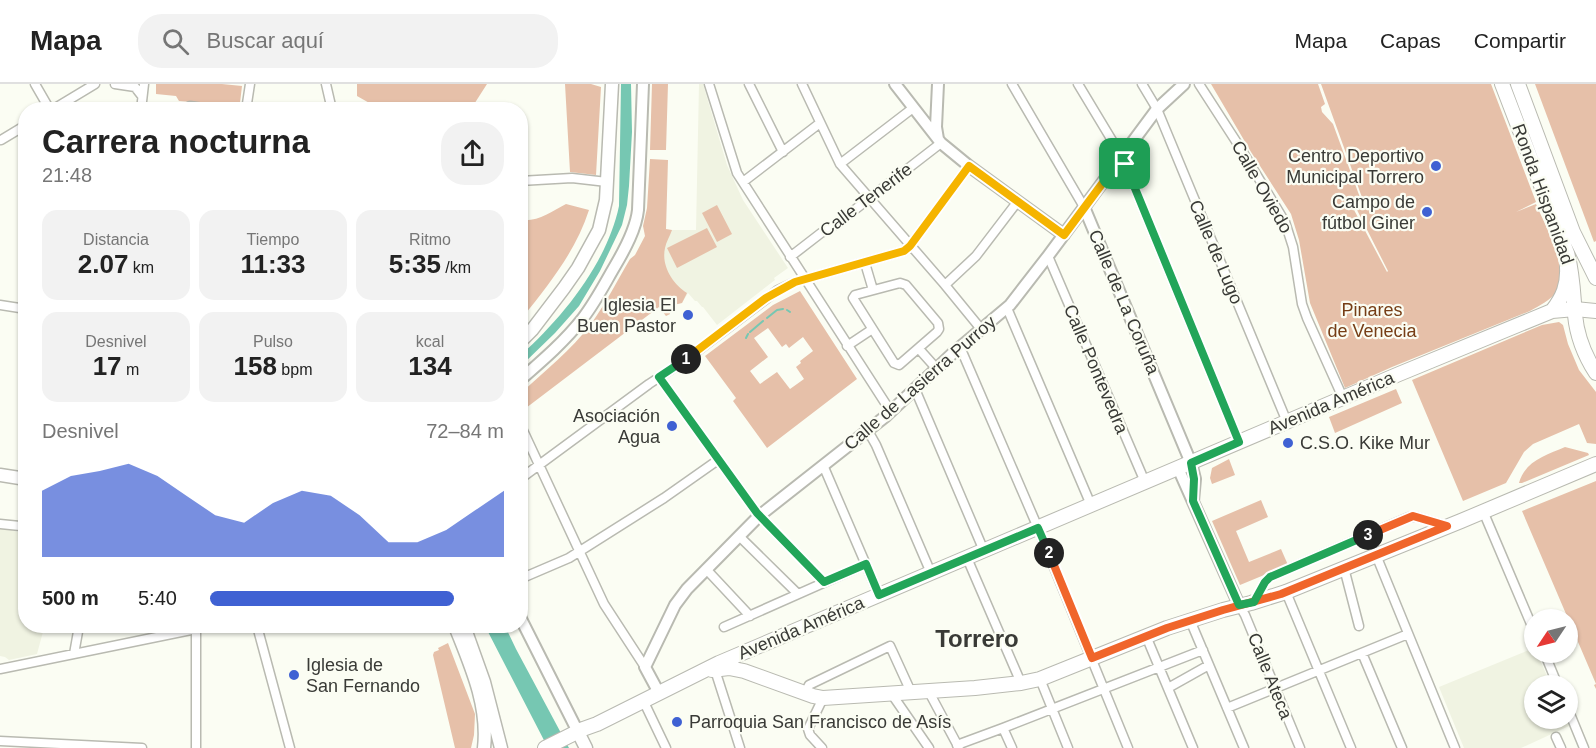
<!DOCTYPE html>
<html lang="es">
<meta charset="utf-8">
<style>
:root{--surface:#fff;--page:#f2f2f2;--text:#222;--muted:#767676;--line:#e0e0e0;--accent:#3f61d3}
body{margin:0;font-family:Helvetica,sans-serif;background:var(--page);color:var(--text);height:100vh;display:flex;flex-direction:column;font-size:22px;white-space:nowrap}
*{box-sizing:border-box;margin:0}
p{font-size:20px;color:var(--muted)}
.icon{flex:none;width:33px;height:33px;fill:none;stroke:currentColor;stroke-width:2;stroke-linecap:round;stroke-linejoin:round}
.map{position:relative;flex:1;overflow:hidden}
.side{position:absolute;left:18px;top:18px;width:510px;height:531px;display:flex;flex-direction:column;background:var(--surface);border-radius:24px;box-shadow:0 2px 4px #0004}
.side>*{flex:none}
.needle{width:39px;rotate:235deg}
.buttons{position:absolute;left:1524px;top:525px;display:grid;gap:12px}
.buttons a{display:grid;place-items:center;width:54px;height:54px;border-radius:50%;background:var(--surface);box-shadow:0 2px 4px #0004;font-size:30px}
.pin{position:absolute;display:grid;place-items:center;width:51px;height:51px;color:#fff;margin:-26px;border-radius:12px;box-shadow:0 3px 9px #0006}
.km{position:absolute;width:30px;height:30px;margin:-15px;border-radius:50%;background:#222;color:#fff;font-size:16px;line-height:30px;text-align:center}
.round{display:grid;place-items:center;flex:none;width:63px;height:63px;border-radius:24px;background:var(--page)}
.headline{display:flex;align-items:center;justify-content:space-between;height:102px;padding:0 24px}
h1{font-size:33px;font-weight:700;line-height:45px}
.stats{display:grid;grid-template-columns:repeat(3,1fr);gap:9px;height:102px;padding:6px 24px}
.stats div{display:grid;align-content:center;border-radius:15px;background:var(--page);text-align:center}
.stats b{font-size:26px;font-weight:700}
.stats small{font-size:16px;font-weight:400}
.stats p{font-size:16px}
.chart{height:168px;padding:12px 24px}
.chart p{display:flex;justify-content:space-between}
.chart svg{width:100%;height:108px;margin-top:6px;fill:var(--accent);opacity:.7}
ul{padding:0 24px;list-style:none;font-size:20px}
li{display:grid;grid-template-columns:96px 72px 1fr;align-items:center;height:45px}
li i{height:15px;border-radius:8px;background:var(--accent)}
header{display:flex;align-items:center;gap:36px;box-sizing:border-box;height:84px;padding:0 30px;background:var(--surface);border-bottom:2px solid var(--line)}
header strong{font-size:28px}
nav{display:flex;gap:33px;margin-inline-start:auto;font-size:21px}
.search{width:420px;height:54px;background:var(--page);display:flex;align-items:center;gap:15px;box-sizing:border-box;padding:0 21px;border-radius:24px;color:var(--muted);font-size:22px}
.map>svg:first-child{display:block}
</style>
<header>
<strong>Mapa</strong>
<div class="search"><svg class="icon" aria-label="search" viewBox="0 0 24 24"><circle cx="10" cy="10" r="6"/><path d="M15 15l6 6"/></svg>Buscar aquí</div>
<nav><a>Mapa</a><a>Capas</a><a>Compartir</a></nav>
</header>
<div class="map">
<svg width="1596" height="664" viewBox="0 0 1596 664">
<rect width="100%" height="100%" fill="#fbfdf3"/>
<path fill="#f0f3e2" d="M 699,0 L 703,0 L 727,81 L 743,116 L 788,184 L 774,194 L 775,196 L 717,241 L 703,223 L 702,223 L 697,217 L 695,217 L 688,209 L 682,219 L 669,222 L 670,230 L 666,232 L 648,207 L 666,146 L 696,146 Z
M 25,439 L 26,542 L 45,542 L 44,544 L 37,570 L 9,576 L 5,573 L 0,572 L 0,445 L 3,445 L 4,443 L 23,450 Z
M 1534,564 L 1534,568 L 1537,569 L 1551,601 L 1534,602 L 1534,634 L 1566,635 L 1569,642 L 1521,664 L 1464,664 L 1439,603 Z"/>
<path fill="#e6c0a9" fill-rule="evenodd" d="M 156,0 L 222,0 L 242,2 L 240,19 L 235,21 L 179,17 L 176,12 L 156,10 Z
M 357,0 L 487,0 L 471,25 L 380,25 L 357,12 Z
M 565,0 L 591,0 L 601,3 L 596,91 L 570,88 Z
M 652,0 L 668,0 L 666,66 L 650,66 Z
M 1211,0 L 1318,0 L 1325,20 L 1321,23 L 1322,28 L 1333,40 L 1362,119 L 1353,124 L 1387,188 L 1388,187 L 1356,124 L 1364,119 L 1321,0 L 1491,0 L 1536,118 L 1516,128 L 1536,120 C 1545,141 1569,185 1557,207 C 1551,216 1539,222 1530,227 L 1392,283 L 1345,304 L 1310,219 L 1299,156 L 1291,130 L 1251,68 Z
M 1535,0 L 1596,0 L 1596,157 L 1594,158 Z
M 650,75 L 668,76 L 666,145 L 672,146 C 670,152 666,158 665,164 C 661,182 673,200 687,209 L 682,219 L 669,222 L 670,230 L 666,232 L 659,223 L 522,327 L 521,323 L 521,309 C 545,287 571,266 591,240 C 606,219 617,197 630,175 L 635,171 L 645,152 L 643,142 L 647,124 Z
M 566,120 L 589,126 C 576,167 549,200 523,233 L 521,233 L 521,136 C 538,138 551,128 566,120 Z
M 717,121 L 732,150 L 717,158 L 702,129 Z
M 707,144 L 717,163 L 677,184 L 667,164 Z
M 800,207 L 857,295 L 767,364 L 733,317 L 736,314 L 705,272 L 773,221 ZM 768,244 L 782,263 L 786,260 L 789,264 L 803,253 L 813,267 L 800,277 L 801,279 L 796,283 L 804,295 L 790,305 L 777,288 L 760,300 L 750,287 L 768,273 L 754,254 Z
M 1559,238 L 1563,241 L 1568,260 L 1579,286 L 1596,308 L 1596,360 L 1587,359 L 1579,340 L 1533,360 L 1524,368 L 1506,399 L 1463,417 L 1412,296 L 1542,241 Z
M 1396,305 L 1402,319 L 1335,349 L 1329,333 Z
M 1565,363 L 1588,369 L 1589,371 L 1522,399 L 1519,399 C 1525,377 1546,371 1565,363 Z
M 1229,375 L 1235,391 L 1212,400 L 1210,394 L 1212,384 Z
M 1596,397 L 1596,605 L 1594,601 L 1596,600 L 1522,427 Z
M 1261,416 L 1268,433 L 1236,447 L 1249,478 L 1281,465 L 1288,481 L 1240,501 L 1212,437 Z
M 448,559 L 475,630 L 474,651 L 471,664 L 455,664 L 433,571 L 434,568 L 439,566 L 438,564 Z"/>
<path fill="#76c7b2" d="M 621,0 L 631,0 L 632,48 L 629,102 L 627,121 L 622,141 L 600,187 L 579,222 L 555,249 L 521,282 L 521,271 C 563,233 607,179 619,122 Z
M 485,542 L 505,542 L 516,565 L 569,664 L 548,664 Z"/>
<g fill="none" stroke-linecap="round" stroke-linejoin="round">
<path stroke="#76c7b2" stroke-width="2" d="M 787,226 L 790,228
M 767,234 L 777,226 L 783,225
M 750,248 L 763,237
M 746,254 L 748,250"/>
<defs>
<path id="minor" d="M 35,0 L 50,26
M 115,0 L 135,3 L 142,12
M 326,0 L 332,26
M 709,0 L 737,89 L 891,328
M 749,0 L 783,68
M 802,0 L 840,80 L 945,201 L 981,245
M 1012,0 L 1084,123
M 1078,0 L 1122,73 L 1239,358
M 1142,0 L 1157,25 L 1287,338
M 1199,0 L 1241,65 L 1285,138 L 1293,163 L 1302,220 L 1307,234 L 1343,314
M 52,26 L 95,0
M 141,26 L 144,0
M 183,26 L 190,22 L 216,26
M 246,26 L 250,0
M 1,56 L 26,41
M 840,80 L 913,24
M 520,97 L 572,94 L 607,98
M 743,98 L 820,39
M 1048,172 L 1145,398
M 790,173 L 821,149 L 835,141 L 941,59
M 865,179 L 873,206
M 900,199 L 906,201 L 938,239 L 939,245 L 937,248 L 899,281 L 894,279 L 853,214 L 855,211 Z
M 945,201 L 976,172 L 1018,117
M 0,221 L 26,225
M 1007,224 L 1091,421
M 847,262 L 871,246
M 960,263 L 1038,444 L 1128,664
M 919,265 L 936,284
M 659,293 L 757,429 L 824,498
M 915,305 L 984,467
M 520,340 L 604,520 L 645,583
M 868,347 L 876,361 L 931,489
M 823,381 L 879,511
M 23,395 L 26,382
M 520,395 L 649,300 L 684,277 L 778,206 L 795,198 L 904,167 L 910,162 L 969,82
M 1483,427 L 1534,547
M 0,440 L 20,442
M 739,452 L 798,510
M 1376,471 L 1455,664
M 967,474 L 1021,599
M 1344,484 L 1359,542
M 706,485 L 750,532
M 520,495 L 569,474 L 664,414 L 718,376
M 1286,508 L 1351,664
M 1254,518 L 1265,498 L 1270,493 L 1409,433 L 1417,433 L 1447,442
M 1239,521 L 1245,531 L 1300,664
M 1190,536 L 1244,664
M 257,542 L 290,664
M 724,543 L 866,480
M 1146,552 L 1193,664
M 1544,568 L 1558,602
M 1362,569 L 1402,664
M 74,570 L 79,542
M 0,585 L 196,545
M 715,586 L 740,664
M 1040,595 L 1068,664
M 1168,604 L 1209,581
M 929,608 L 959,664
M 805,609 L 809,601 L 890,562 L 911,608
M 891,609 L 929,664
M 643,616 L 666,664
M 1227,624 L 1408,550
M 1568,625 L 1584,664
M 1003,644 L 1012,664
M 1556,653 L 1561,664
M 0,657 L 142,664
M 957,661 L 1003,644 L 1203,566
M 196,664 L 196,542
M 822,664 L 810,651 L 808,645 L 823,614"/>
<path id="tertiary" d="M 895,0 L 941,59 L 969,82 L 1064,151
M 938,55 L 936,43 L 938,0
M 1084,123 L 1191,379 L 1195,395 L 1193,417
M 520,296 C 543,276 565,257 583,234 C 596,217 605,199 615,182 C 625,165 636,145 638,126 L 643,0
M 1178,384 L 1239,521
M 520,533 L 578,648
M 659,609 L 645,583 L 675,521 L 687,505 L 759,432 L 886,332 L 953,269 L 1010,221 L 1048,172 L 1157,25 L 1184,0"/>
<path id="secondary" d="M 520,258 L 532,246 L 564,204 L 578,184 L 599,146 L 606,116 L 612,0
M 0,391 L 26,395
M 455,542 C 470,580 489,621 484,664
M 464,542 L 484,598 L 501,664
M 578,648 L 586,664"/>
<path id="primary" d="M 1552,227 C 1563,213 1568,201 1567,183
M 712,586 L 729,584 L 744,587 L 813,612 L 823,614 L 975,604 L 1021,599 L 1040,595 L 1167,544 L 1223,526 L 1251,519 L 1286,508 L 1461,437 L 1596,380
M 545,664 L 583,645 L 597,640 L 719,579 L 1399,290 L 1552,227 L 1575,225 L 1596,227"/>
<path id="trunk" d="M 1502,0 L 1567,169 C 1573,190 1573,210 1575,231 C 1577,252 1585,272 1596,289
M 1518,0 L 1573,148 L 1596,194"/>
</defs>
<use href="#minor" stroke="#b9bab1" stroke-width="11"/>
<use href="#tertiary" stroke="#b9bab1" stroke-width="14"/>
<use href="#secondary" stroke="#b9bab1" stroke-width="15"/>
<use href="#primary" stroke="#b9bab1" stroke-width="16"/>
<use href="#trunk" stroke="#b9bab1" stroke-width="16"/>
<use href="#minor" stroke="#fff" stroke-width="8"/>
<use href="#tertiary" stroke="#fff" stroke-width="10"/>
<use href="#secondary" stroke="#fff" stroke-width="12"/>
<use href="#primary" stroke="#fff" stroke-width="14"/>
<use href="#trunk" stroke="#fff" stroke-width="14"/>
</g>
<g fill="none" stroke-linecap="round" stroke-linejoin="round">
<defs>
<path id="split-1" d="M 686,275 L 766,214 L 795,198 L 904,167 L 910,162 L 969,82 L 1064,151 L 1122,73 L 1125,80"/>
<path id="split-2" d="M 686,275 L 659,293 L 757,429 L 824,498 L 866,480 L 879,511 L 1038,444 L 1049,469"/>
<path id="split-3" d="M 1049,469 L 1092,574 L 1167,544 L 1223,526 L 1281,510 L 1447,442 L 1413,432 L 1368,451"/>
<path id="split-4" d="M 1125,80 L 1239,358 L 1191,379 L 1194,395 L 1193,417 L 1239,521 L 1254,518 L 1265,498 L 1270,493 L 1368,451"/>
</defs>
<use href="#split-1" stroke="#fff" stroke-width="12"/>
<use href="#split-2" stroke="#fff" stroke-width="12"/>
<use href="#split-3" stroke="#fff" stroke-width="12"/>
<use href="#split-4" stroke="#fff" stroke-width="12"/>
<use href="#split-1" stroke="#f5b400" stroke-width="8"/>
<use href="#split-2" stroke="#22a559" stroke-width="8"/>
<use href="#split-3" stroke="#f0652b" stroke-width="8"/>
<use href="#split-4" stroke="#22a559" stroke-width="8"/>
</g>
<g fill="#3f61d3" stroke="#fbfdf3" stroke-width="2">
<circle cx="1436" cy="82" r="6"/>
<circle cx="1427" cy="128" r="6"/>
<circle cx="688" cy="231" r="6"/>
<circle cx="672" cy="342" r="6"/>
<circle cx="1288" cy="359" r="6"/>
<circle cx="294" cy="591" r="6"/>
<circle cx="677" cy="638" r="6"/>
</g>
<g text-anchor="middle" dominant-baseline="central" stroke-width="4.5" stroke-linejoin="round" paint-order="stroke">
<g font-size="18" fill="#393a36" stroke="#fbfdf3" text-anchor="end">
<text x="1424" y="72">Centro Deportivo<tspan x="1424" dy="21">Municipal Torrero</tspan></text>
<text x="1415" y="118">Campo de<tspan x="1415" dy="21">fútbol Giner</tspan></text>
<text x="676" y="221">Iglesia El<tspan x="676" dy="21">Buen Pastor</tspan></text>
<text x="660" y="332">Asociación<tspan x="660" dy="21">Agua</tspan></text>
<text x="1300" y="359" text-anchor="start">C.S.O. Kike Mur</text>
<text x="306" y="581" text-anchor="start">Iglesia de<tspan x="306" dy="21">San Fernando</tspan></text>
<text x="689" y="638" text-anchor="start">Parroquia San Francisco de Asís</text>
</g>
<g font-size="18" fill="#393a36" stroke="#fbfdf3">
<text transform="translate(1262 103) rotate(60)">Calle Oviedo</text>
<text transform="translate(1543 110) rotate(70)">Ronda Hispanidad</text>
<text transform="translate(866 116) rotate(-37)">Calle Tenerife</text>
<text transform="translate(1216 168) rotate(67)">Calle de Lugo</text>
<text transform="translate(1124 218) rotate(67)">Calle de La Coruña</text>
<text transform="translate(1096 285) rotate(67)">Calle Pontevedra</text>
<text transform="translate(920 299) rotate(-41)">Calle de Lasierra Purroy</text>
<text transform="translate(1331 319) rotate(-23)">Avenida América</text>
<text transform="translate(801 544) rotate(-23)">Avenida América</text>
<text transform="translate(1270 592) rotate(68)">Calle Ateca</text>
</g>
<g font-size="18" fill="#763e16" stroke="#fbfdf3">
<text x="1372" y="226">Pinares<tspan x="1372" dy="21">de Venecia</tspan></text>
</g>
<g font-size="24" font-weight="bold" fill="#393a36" stroke="#fbfdf3">
<text x="977" y="554">Torrero</text>
</g>
</g>
</svg>
<div class="buttons">
<a><svg class="needle" viewBox="-14 -14 28 28"><path d="M0-13l5 13h-10z" fill="#e53935"/><path d="M0 13l5-13h-10z" fill="#767676"/></svg></a>
<a><svg class="icon" aria-label="layers" viewBox="0 0 24 24"><path d="M12 4l9 5-9 5-9-5zM3 14l9 5 9-5"/></svg></a>
</div>
<div class="pin" style="left:1125px;top:80px;background:#1e9e55"><svg class="icon" aria-label="arrive" viewBox="0 0 24 24"><path d="M6 21V4h12l-3 4 3 4H6"/></svg></div>
<b class="km" style="left:686px;top:275px">1</b>
<b class="km" style="left:1049px;top:469px">2</b>
<b class="km" style="left:1368px;top:451px">3</b>
<section class="side">
<div class="headline"><div><h1>Carrera nocturna</h1><p>21:48</p></div><a class="round"><svg class="icon" aria-label="share" viewBox="0 0 24 24"><path d="M12 15V3M7 8l5-5 5 5M5 13v7h14v-7"/></svg></a></div>
<div class="stats">
<div><p>Distancia</p><b>2.07<small> km</small></b></div>
<div><p>Tiempo</p><b>11:33</b></div>
<div><p>Ritmo</p><b>5:35<small> /km</small></b></div>
</div>
<div class="stats">
<div><p>Desnivel</p><b>17<small> m</small></b></div>
<div><p>Pulso</p><b>158<small> bpm</small></b></div>
<div><p>kcal</p><b>134</b></div>
</div>
<div class="chart"><p><span>Desnivel</span>72–84 m</p>
<svg viewBox="0 0 160 44" preserveAspectRatio="none"><path d="M0 44V17L10 11L20 9L30 6L40 11L50 19L60 27L70 30L80 22L90 17L100 19L110 27L120 38L130 38L140 33L150 25L160 17V44z"/></svg>
</div>
<ul>
<li><b>500 m</b>5:40<i style="width:83%"></i></li>
</ul>
</section>
</div>
